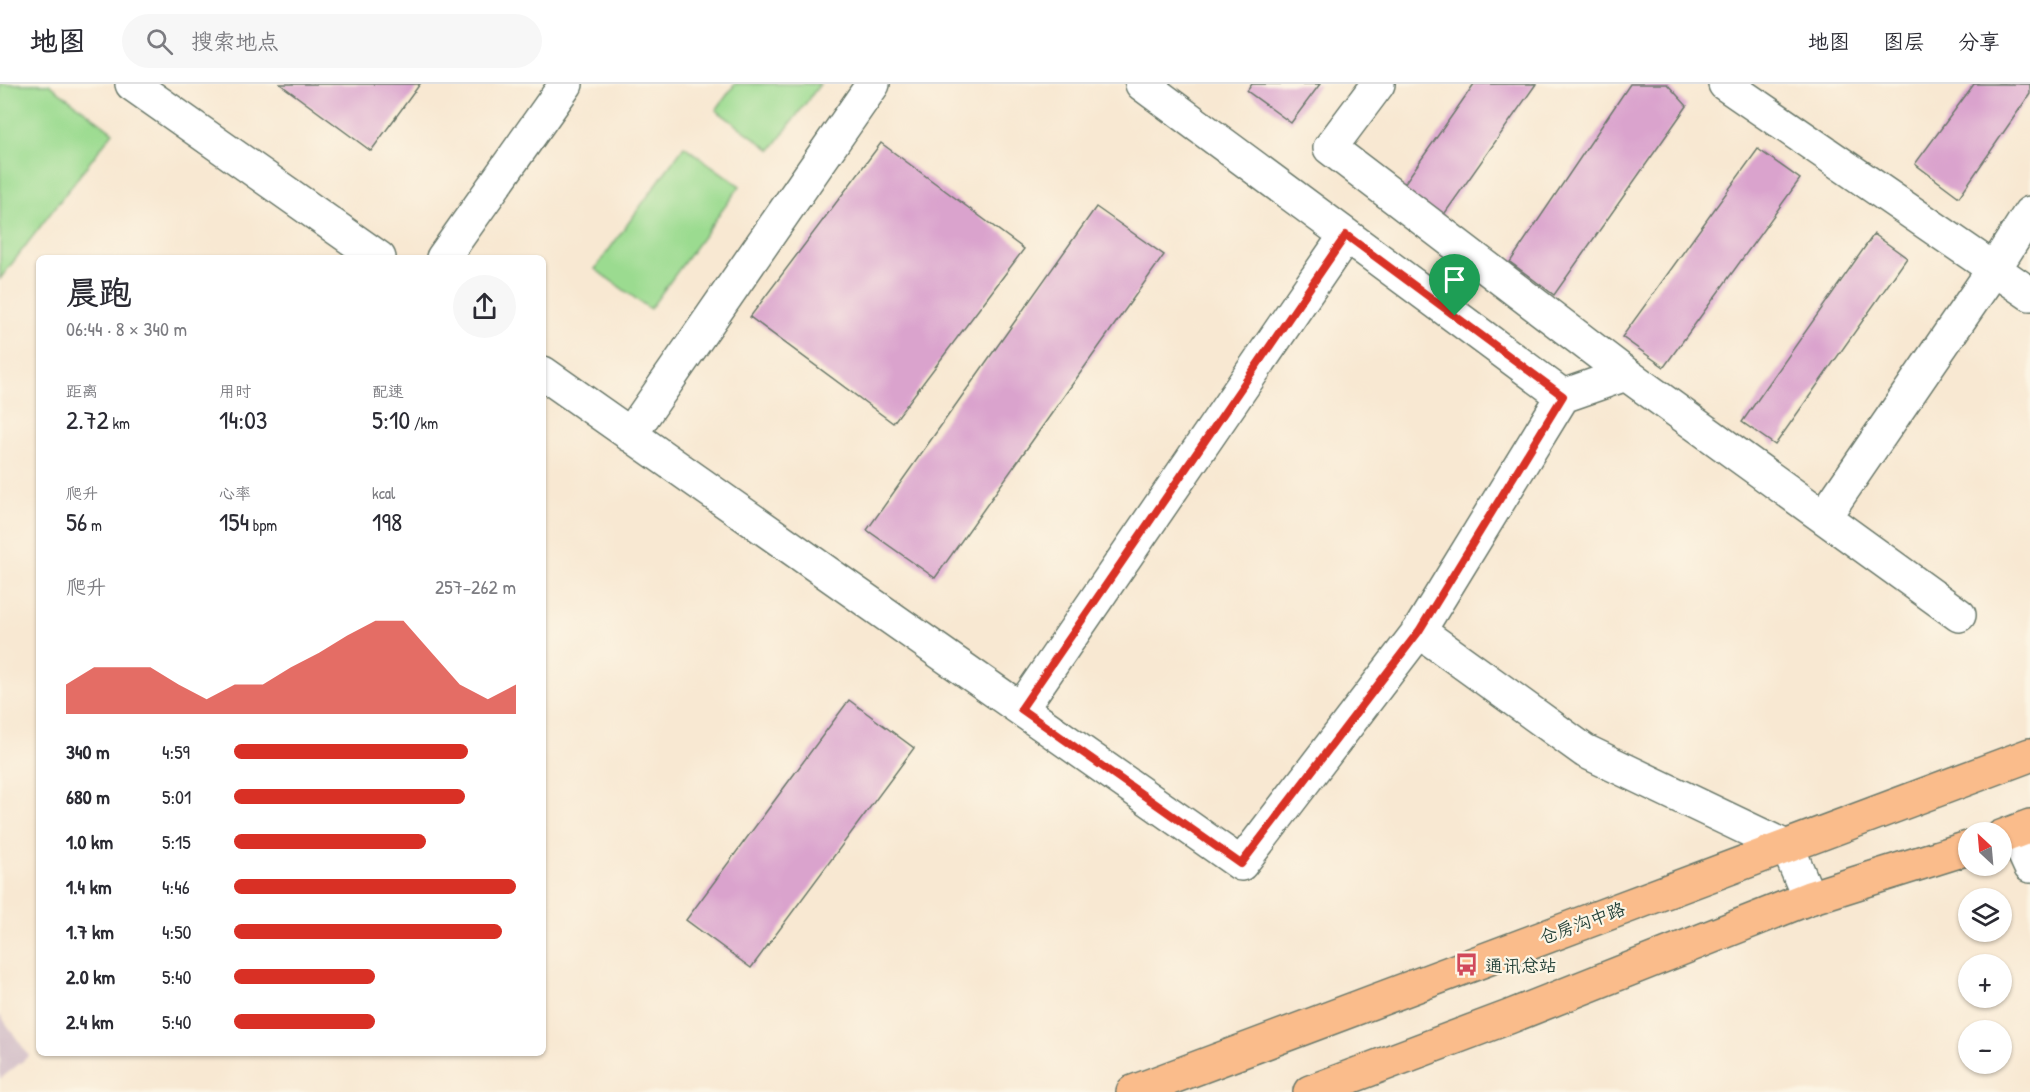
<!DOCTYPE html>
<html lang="zh">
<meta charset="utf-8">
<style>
:root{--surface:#fff;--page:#f7f7f7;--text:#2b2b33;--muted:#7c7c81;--line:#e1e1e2;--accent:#d93025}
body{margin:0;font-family:"Patrick Hand","LXGW WenKai TC",sans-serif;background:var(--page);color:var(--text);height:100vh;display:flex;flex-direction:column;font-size:22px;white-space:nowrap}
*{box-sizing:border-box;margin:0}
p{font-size:20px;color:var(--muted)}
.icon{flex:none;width:33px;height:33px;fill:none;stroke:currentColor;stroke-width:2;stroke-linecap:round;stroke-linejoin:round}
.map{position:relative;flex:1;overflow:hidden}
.sheet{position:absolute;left:36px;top:171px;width:510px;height:801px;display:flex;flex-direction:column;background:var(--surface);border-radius:9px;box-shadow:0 2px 4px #0004}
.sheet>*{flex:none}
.needle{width:39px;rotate:334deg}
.controls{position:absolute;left:1958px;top:738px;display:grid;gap:12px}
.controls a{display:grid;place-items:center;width:54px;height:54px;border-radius:50%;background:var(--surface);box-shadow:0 2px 4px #0004;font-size:30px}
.pin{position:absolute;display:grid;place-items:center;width:51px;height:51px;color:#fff;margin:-62px -26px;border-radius:50% 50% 50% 0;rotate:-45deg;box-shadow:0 0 6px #0007}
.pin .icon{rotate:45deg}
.round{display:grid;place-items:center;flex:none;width:63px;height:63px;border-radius:32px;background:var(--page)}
.headline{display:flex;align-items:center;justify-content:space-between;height:102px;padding:0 30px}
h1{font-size:33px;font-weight:600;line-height:45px}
.figures{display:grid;grid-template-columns:repeat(3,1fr);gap:9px;height:102px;padding:6px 30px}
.figures div{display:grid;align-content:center}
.figures b{font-size:26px;font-weight:600}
.figures small{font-size:16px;font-weight:400}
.figures p{font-size:16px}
.chart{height:168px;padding:12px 30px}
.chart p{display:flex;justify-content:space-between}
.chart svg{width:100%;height:108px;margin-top:6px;fill:var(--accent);opacity:.7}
ul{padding:0 30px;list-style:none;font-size:20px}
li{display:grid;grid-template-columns:96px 72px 1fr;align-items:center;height:45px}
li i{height:15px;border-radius:8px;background:var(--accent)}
header{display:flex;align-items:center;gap:36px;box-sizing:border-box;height:84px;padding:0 30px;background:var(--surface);border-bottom:2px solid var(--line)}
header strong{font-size:28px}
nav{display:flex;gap:33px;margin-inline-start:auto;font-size:21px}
.search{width:420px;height:54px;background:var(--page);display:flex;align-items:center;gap:15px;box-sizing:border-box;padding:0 21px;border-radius:33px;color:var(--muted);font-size:22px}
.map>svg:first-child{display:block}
</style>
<header>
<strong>地图</strong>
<div class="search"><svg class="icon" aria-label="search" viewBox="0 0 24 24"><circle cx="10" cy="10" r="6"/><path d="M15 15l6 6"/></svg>搜索地点</div>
<nav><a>地图</a><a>图层</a><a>分享</a></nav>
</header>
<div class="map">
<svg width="2030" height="1008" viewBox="0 0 2030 1008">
<rect width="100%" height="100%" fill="#fcf5e5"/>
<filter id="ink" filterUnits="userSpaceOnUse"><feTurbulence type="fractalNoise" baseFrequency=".0167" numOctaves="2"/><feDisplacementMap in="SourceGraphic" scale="12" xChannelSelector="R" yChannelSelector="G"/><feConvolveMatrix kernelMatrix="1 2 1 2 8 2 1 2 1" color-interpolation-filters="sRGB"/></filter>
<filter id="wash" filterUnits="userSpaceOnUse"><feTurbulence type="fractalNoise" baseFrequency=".008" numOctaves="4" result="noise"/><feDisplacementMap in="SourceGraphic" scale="24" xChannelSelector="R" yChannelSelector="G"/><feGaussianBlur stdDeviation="1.35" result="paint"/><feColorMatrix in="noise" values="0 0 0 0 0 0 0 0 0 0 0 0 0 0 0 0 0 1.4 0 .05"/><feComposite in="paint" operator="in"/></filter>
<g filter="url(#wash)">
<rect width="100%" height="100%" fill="#f8e8d2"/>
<path fill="#d2bdc7" d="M 0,931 L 29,972 L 0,995 Z"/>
<path fill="#9bdb90" stroke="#5d8c62" stroke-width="1.5" d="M 0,0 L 49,0 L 113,48 L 0,195 Z
M 735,0 L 820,0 L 771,66 L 716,26 Z
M 684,62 L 740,102 L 650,225 L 595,185 Z"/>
<g id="blocks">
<path fill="#daa3cd" d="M 280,0 L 420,0 L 371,67 Z
M 1252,0 L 1320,0 L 1291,39 L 1247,7 Z
M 1474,0 L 1536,0 L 1438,139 L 1397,110 Z
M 1630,0 L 1667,0 L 1687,22 L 1554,211 L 1510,178 Z
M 1974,0 L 2030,0 L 2030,10 L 1959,113 L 1915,80 Z
M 881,59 L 1024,165 L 893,339 L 750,233 Z
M 1758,65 L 1800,95 L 1664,283 L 1622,253 Z
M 1096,123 L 1164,171 L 935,494 L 867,446 Z
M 1874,150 L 1907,174 L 1775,361 L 1742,338 Z
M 849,616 L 914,664 L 751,884 L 686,836 Z"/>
</g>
</g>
<g filter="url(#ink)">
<use href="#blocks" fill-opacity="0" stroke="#6b796b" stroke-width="1.5"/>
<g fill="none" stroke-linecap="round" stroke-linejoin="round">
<defs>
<path id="minor" d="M 132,0 L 379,174
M 1378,0 L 1330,64 L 1626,290 L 1959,531
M 1725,0 L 2030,210
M 443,174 L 566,0
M 543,289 L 1241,780 L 1419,547 L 1563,312 L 1142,0
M 1563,312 L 1626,290
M 630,351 L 873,0
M 1824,433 L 1994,185 L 2030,129
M 1419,547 L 1585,667 L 1788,764 L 1809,814
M 1021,625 L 1346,151
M 2015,749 L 2030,782"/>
<path id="highway" d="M 2001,753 L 2030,742
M 1133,1008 C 1431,894 1732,785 2030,671
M 1310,1008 L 1509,933 L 1809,814 L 1968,764"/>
</defs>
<use href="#minor" stroke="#6b796b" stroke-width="36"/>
<use href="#highway" stroke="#6b796b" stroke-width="36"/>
<use href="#minor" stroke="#fff" stroke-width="33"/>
<use href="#highway" stroke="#fabc8b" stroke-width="33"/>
</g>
</g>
<g fill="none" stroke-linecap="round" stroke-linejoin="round" filter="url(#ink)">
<defs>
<path id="route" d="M 1346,151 L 1563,312 L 1419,547 L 1241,780 L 1021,625 Z"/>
</defs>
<use href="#route" stroke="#fff" stroke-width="12"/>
<use href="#route" stroke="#d93025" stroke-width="8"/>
</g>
<defs>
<symbol id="bus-bare" viewBox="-9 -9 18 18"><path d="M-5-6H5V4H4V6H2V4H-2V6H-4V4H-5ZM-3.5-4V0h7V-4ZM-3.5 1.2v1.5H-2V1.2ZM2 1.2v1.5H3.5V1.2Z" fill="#d1495b" stroke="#fcf5e5" stroke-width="2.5" paint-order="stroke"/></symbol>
</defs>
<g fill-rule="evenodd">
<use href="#bus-bare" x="1450" y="864" width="33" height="33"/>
</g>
<g text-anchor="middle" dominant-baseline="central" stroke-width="4.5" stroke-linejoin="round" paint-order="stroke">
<g font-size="18" fill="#1f3d34" stroke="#fcf5e5">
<text transform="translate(1582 839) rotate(-20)">仓房沟中路</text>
</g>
<g font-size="18" fill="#1f3d34" stroke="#fcf5e5" text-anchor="start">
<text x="1485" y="881">通讯总站</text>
</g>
</g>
</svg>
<div class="controls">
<a><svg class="needle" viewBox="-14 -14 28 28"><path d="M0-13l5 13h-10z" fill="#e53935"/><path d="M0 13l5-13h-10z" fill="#7c7c81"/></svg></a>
<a><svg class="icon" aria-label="layers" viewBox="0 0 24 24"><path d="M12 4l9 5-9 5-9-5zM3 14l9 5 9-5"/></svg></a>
<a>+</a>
<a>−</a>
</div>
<div class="pin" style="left:1455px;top:232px;background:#1e9e55"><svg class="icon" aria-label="arrive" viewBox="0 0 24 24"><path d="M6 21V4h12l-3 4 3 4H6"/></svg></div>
<section class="sheet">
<div class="headline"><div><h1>晨跑</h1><p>06:44 · 8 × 340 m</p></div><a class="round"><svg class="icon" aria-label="share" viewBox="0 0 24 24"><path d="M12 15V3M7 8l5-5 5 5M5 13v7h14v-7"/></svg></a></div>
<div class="figures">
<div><p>距离</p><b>2.72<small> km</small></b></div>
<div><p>用时</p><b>14:03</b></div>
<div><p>配速</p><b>5:10<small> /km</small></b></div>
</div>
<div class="figures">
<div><p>爬升</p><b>56<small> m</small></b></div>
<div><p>心率</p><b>154<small> bpm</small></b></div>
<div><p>kcal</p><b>198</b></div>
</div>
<div class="chart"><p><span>爬升</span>257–262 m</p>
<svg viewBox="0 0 160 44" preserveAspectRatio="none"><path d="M0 44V32L10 25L20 25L30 25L40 32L50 38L60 32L70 32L80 25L90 19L100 12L110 6L120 6L130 19L140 32L150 38L160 32V44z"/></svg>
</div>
<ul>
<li><b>340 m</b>4:59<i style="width:83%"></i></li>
<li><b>680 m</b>5:01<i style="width:82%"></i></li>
<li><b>1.0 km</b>5:15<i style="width:68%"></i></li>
<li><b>1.4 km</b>4:46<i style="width:100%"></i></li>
<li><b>1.7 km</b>4:50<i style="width:95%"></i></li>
<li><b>2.0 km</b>5:40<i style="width:50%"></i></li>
<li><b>2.4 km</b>5:40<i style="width:50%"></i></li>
</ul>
</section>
</div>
